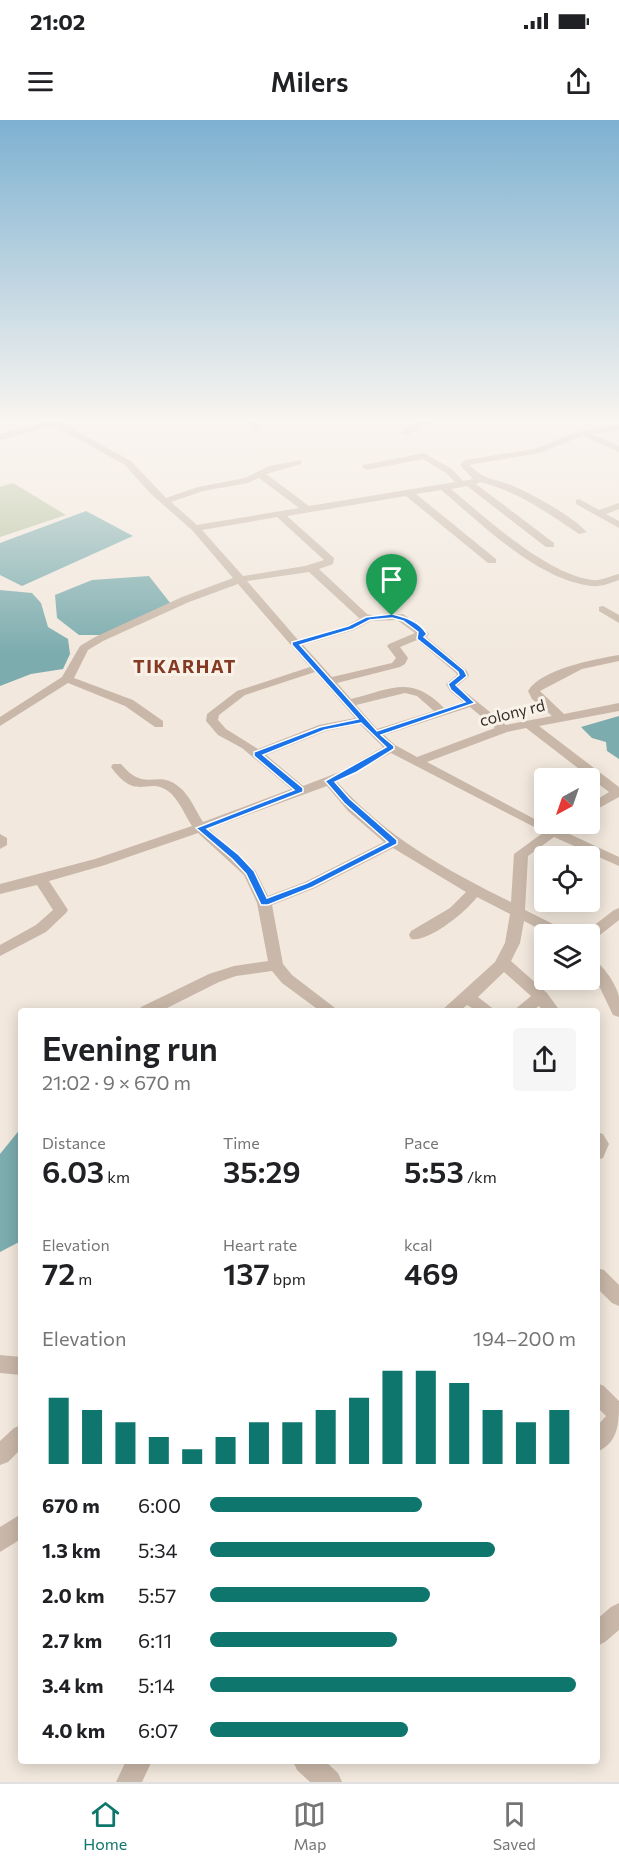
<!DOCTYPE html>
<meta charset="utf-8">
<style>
:root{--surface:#fff;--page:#f6f6f6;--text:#202124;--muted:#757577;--line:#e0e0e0;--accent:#0f766e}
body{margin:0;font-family:Commissioner,sans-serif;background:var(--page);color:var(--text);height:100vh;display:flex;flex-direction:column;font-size:22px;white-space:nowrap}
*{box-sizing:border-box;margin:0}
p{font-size:20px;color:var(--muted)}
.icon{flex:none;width:33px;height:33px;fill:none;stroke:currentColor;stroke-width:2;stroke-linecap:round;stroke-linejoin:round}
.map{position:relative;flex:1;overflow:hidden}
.details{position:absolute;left:18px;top:888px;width:582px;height:756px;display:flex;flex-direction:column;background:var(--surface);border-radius:6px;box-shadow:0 3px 15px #0003}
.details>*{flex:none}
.needle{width:39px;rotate:220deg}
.buttons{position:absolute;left:534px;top:648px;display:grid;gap:12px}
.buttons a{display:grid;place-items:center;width:66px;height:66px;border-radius:6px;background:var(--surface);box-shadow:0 3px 15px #0003;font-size:30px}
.pin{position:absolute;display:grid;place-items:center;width:51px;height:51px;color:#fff;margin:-62px -26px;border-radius:50% 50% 50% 0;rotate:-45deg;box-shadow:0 0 6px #0007}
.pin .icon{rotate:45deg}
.round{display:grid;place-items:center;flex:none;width:63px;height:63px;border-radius:6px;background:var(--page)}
.headline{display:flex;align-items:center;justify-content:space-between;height:102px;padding:0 24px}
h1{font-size:33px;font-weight:600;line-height:45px}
.stats{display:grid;grid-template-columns:repeat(3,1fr);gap:9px;height:102px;padding:6px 24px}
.stats div{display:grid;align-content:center}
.stats b{font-size:30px;font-weight:600}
.stats small{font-size:16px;font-weight:400}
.stats p{font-size:16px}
.chart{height:168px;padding:12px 24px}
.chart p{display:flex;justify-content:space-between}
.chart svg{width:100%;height:108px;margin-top:6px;stroke:var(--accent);stroke-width:6}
ul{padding:0 24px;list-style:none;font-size:20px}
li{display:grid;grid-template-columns:96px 72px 1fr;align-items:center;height:45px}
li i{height:15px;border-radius:8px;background:var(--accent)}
.status{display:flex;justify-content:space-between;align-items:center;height:42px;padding:0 30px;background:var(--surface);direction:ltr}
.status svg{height:16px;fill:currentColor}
header{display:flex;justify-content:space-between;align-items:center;height:78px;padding:0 24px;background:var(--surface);font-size:27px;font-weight:600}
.menu{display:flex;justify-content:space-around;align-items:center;height:84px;border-top:2px solid var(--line);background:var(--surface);font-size:16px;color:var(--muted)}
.menu a{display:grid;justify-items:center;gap:3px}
.menu .on{color:var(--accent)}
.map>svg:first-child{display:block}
</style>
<div class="status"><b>21:02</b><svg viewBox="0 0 49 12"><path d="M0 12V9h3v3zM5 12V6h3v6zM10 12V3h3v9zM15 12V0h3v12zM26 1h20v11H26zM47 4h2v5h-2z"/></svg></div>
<header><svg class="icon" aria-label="menu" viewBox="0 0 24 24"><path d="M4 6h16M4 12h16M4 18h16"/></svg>Milers<svg class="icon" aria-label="share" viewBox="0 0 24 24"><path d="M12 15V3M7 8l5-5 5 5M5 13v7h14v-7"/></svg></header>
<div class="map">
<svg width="619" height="1662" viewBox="0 0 619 1662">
<rect width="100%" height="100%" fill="#f2e8dd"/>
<path fill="#b4c09d" d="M 13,363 L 66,395 L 0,417 L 0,367 Z"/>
<path fill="#7cacae" d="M 86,391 L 133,416 L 22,466 L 0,455 L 0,423 Z
M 149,456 L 171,484 L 103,515 L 79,515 L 57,498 L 55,475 L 92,460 Z
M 0,470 L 32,473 L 41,483 L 48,507 L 68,519 L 70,534 L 63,549 L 31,554 L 0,566 Z
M 619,596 L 619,639 L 607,631 L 606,622 L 592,618 L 581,607 Z
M 21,1008 L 21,1121 L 0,1132 L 0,1034 Z"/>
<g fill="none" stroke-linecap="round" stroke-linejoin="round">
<path fill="#c9b8a9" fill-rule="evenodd" d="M 46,302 L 61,302 L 131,341 L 166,378 L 198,367 L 245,358 L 269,346 L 301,340 L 301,344 L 266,354 L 309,386 L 455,362 L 446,353 L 423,339 L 366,350 L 362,347 L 363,345 L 424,333 L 452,349 L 463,361 L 473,359 L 460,345 L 465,340 L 534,329 L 577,312 L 619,304 L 619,310 L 593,314 L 619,326 L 619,332 L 583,316 L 539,333 L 469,345 C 485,360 492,358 511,365 C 534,375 569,394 587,412 L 579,414 C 548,393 517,371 480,362 L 476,364 L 554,423 L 554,427 L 546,427 L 467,366 L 451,369 C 486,398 546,454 592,460 C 601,461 610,456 619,454 L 619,460 C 611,463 601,467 592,466 C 537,460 482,404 441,370 L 416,374 L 496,439 L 496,443 L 488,443 L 406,376 L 287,396 L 334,438 L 333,444 L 319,449 L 367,494 L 376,496 L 403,494 L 427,512 L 429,514 L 426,517 L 467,551 L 469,556 L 458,565 L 459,567 L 506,605 L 552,596 L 532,579 L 528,571 C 541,549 595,539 619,535 L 619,541 L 582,549 L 540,571 L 564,594 L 619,583 L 619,591 L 539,606 L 619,667 L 619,677 L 590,693 L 590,684 L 609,672 L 526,608 L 507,612 L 427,642 L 544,704 L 552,706 L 556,704 L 570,704 L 563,711 L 619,737 L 619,746 L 554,717 L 528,736 L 525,790 L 565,810 L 567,814 L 549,814 L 524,801 L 520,823 L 511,841 L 547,873 L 560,891 L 543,891 L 539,886 L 532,891 L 513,891 L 531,876 L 504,852 L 478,877 L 496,891 L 477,891 L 467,885 L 460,891 L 441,891 L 495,842 L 505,823 L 510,794 L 477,777 C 467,791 428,823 411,819 L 409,815 L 411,811 L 450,788 L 466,772 L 393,728 L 315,768 L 272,785 L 283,844 L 292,855 L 339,891 L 320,891 L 282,863 L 272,851 L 236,856 L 219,862 L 161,891 L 139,891 L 141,887 L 209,854 L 234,846 L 268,841 L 257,783 L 244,755 L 198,713 L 105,745 L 49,761 L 68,790 L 66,793 L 46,812 L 0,836 L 0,825 L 36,805 L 53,790 L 37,765 L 0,774 L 0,764 L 95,739 L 192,706 C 185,695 178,678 168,671 C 147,656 137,683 111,647 L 113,644 L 121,644 C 146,674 157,648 179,667 C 189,674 196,691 203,702 L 291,669 L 242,628 L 218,615 L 206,601 L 207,594 L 237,571 L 310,547 L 238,464 L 189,482 L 103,521 L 88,530 L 74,558 L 133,580 L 163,601 L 163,607 L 155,607 L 125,586 L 68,563 L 0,606 L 0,597 L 62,557 L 80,526 L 95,517 L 182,477 L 233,458 L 192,410 L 151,374 L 125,345 L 54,306 L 0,320 L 0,314 ZM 259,358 L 299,388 L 197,405 L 171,382 L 203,371 L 248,363 ZM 277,397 L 324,440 L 305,446 L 243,456 L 202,410 ZM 309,452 L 359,498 L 360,498 L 346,506 L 298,520 L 247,461 ZM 397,500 L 415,513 L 389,524 L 387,526 L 396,538 L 392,543 L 332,557 L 303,525 L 354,510 L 371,501 ZM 417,520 L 456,553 L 457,555 L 446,564 L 450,571 L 463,582 L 444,588 C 411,554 391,569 351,579 L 337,563 L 400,547 L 405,544 L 408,538 L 400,527 ZM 315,552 L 355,598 L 319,605 L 258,629 L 226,609 L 218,600 L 219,595 L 245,575 ZM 405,573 L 417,576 L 434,591 L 377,609 L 356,585 ZM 470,587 L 495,608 L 417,637 L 395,625 L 384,615 ZM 360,604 L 383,627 L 342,651 L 303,666 L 266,635 L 326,611 ZM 391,633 L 544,712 L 514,734 L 511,782 C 446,750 386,717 337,662 ZM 327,666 L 348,691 L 384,722 L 305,762 L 268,776 L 255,750 L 209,709 Z
M 246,302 L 257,302 L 262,307 L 255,309 Z
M 422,302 L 434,302 L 407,315 L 400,313 Z
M 579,379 L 599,390 L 619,383 L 619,389 L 606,394 L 619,401 L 619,408 L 576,384 L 576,380 Z
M 603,486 L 619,495 L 619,503 L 599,491 L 599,487 Z
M 0,714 L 7,718 L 7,725 L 0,729 Z
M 619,788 L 619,800 L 595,819 L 590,820 L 590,814 L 583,814 L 614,790 Z
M 590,838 C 601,841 617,865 619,877 C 619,883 619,890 619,897 L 613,895 L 600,868 L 590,853 Z
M 597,1012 L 603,1014 L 609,1024 L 603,1038 L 597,1040 Z
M 597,1148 L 604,1150 L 619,1165 L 619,1186 L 612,1183 L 597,1168 Z
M 0,1235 L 21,1237 L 21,1255 L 0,1253 Z
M 597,1263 L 604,1266 L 619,1281 C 619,1303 619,1322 597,1332 L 597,1306 L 606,1296 L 597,1287 Z
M 21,1305 L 21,1329 L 8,1342 L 0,1345 L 0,1321 L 14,1308 Z
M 21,1394 L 21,1419 L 0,1432 L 0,1407 Z
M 619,1483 L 619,1510 L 605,1522 L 597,1526 L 597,1499 L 611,1487 Z
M 126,1641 L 152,1641 L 142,1662 L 116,1662 Z
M 293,1641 L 325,1641 L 338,1653 L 342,1662 L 310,1662 L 297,1650 Z"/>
</g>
<linearGradient id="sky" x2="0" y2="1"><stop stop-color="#7db1d1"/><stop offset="0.56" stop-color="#f9f5f0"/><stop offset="1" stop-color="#f9f5f0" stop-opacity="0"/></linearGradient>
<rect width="619" height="535" fill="url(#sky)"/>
<path fill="#1a73e8" stroke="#fff" stroke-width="1.5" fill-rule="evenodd" d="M 392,494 C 405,497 419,501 427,514 L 424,517 L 464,550 L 467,556 L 456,565 L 475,583 L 381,615 L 394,626 L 394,629 L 357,652 L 335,662 L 350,679 L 397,720 L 397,724 L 313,767 L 268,785 L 261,785 L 246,754 L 232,739 L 196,708 L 294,670 L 254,636 L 254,632 L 320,607 L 358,599 L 292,525 L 292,522 L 348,506 L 366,497 ZM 392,498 L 403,501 L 418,512 L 417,519 L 458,552 L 459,555 L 448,564 L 451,570 L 465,582 L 377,611 L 300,525 L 353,509 L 370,500 ZM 361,603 L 386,627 L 325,661 L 344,683 L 388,722 L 307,763 L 267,778 L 254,751 L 239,735 L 207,709 L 303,672 L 303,668 L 263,635 L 325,610 Z"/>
<g text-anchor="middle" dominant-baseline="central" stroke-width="6" stroke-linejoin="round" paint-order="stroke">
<g font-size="16" fill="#372d28" stroke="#f9f2e9">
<text transform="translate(512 592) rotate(-14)">colony rd</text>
</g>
<g font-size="18" font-weight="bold" letter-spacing="1.5" fill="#843a23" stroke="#f9f2e9">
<text x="185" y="546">TIKARHAT</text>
</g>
</g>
</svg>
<div class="buttons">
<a><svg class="needle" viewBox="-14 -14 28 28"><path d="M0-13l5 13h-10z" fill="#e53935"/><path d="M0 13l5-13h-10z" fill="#757577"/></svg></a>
<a><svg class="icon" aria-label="locate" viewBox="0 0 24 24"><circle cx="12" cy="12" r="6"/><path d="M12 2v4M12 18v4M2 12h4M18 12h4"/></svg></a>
<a><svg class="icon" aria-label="layers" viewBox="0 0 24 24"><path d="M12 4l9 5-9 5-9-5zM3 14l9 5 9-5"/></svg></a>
</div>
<div class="pin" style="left:392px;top:496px;background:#1e9e55"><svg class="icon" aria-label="arrive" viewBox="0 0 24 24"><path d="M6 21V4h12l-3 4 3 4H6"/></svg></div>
<section class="details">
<div class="headline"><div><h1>Evening run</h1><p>21:02 · 9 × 670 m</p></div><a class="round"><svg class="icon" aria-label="share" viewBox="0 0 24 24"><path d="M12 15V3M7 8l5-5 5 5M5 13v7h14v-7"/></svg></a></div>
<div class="stats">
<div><p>Distance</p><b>6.03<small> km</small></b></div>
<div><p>Time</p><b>35:29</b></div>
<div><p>Pace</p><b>5:53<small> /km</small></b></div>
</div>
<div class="stats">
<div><p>Elevation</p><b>72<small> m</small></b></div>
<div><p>Heart rate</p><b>137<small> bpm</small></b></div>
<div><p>kcal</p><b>469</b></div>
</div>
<div class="chart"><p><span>Elevation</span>194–200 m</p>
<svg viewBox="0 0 160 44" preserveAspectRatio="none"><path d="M5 44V17M15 44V22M25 44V27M35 44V33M45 44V38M55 44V33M65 44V27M75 44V27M85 44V22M95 44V17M105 44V6M115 44V6M125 44V11M135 44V22M145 44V27M155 44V22"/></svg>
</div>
<ul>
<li><b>670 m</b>6:00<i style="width:58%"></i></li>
<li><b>1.3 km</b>5:34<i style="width:78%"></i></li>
<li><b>2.0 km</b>5:57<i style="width:60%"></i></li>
<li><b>2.7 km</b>6:11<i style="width:51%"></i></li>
<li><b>3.4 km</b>5:14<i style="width:100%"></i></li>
<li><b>4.0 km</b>6:07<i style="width:54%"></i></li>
</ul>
</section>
</div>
<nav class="menu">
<a class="on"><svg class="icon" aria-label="home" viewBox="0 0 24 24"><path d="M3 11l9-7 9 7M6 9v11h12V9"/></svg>Home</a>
<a><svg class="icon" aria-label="map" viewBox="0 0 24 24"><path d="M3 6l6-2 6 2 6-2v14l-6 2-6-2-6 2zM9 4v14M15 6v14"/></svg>Map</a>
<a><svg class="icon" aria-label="saved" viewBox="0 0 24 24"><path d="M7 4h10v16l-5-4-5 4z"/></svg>Saved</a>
</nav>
